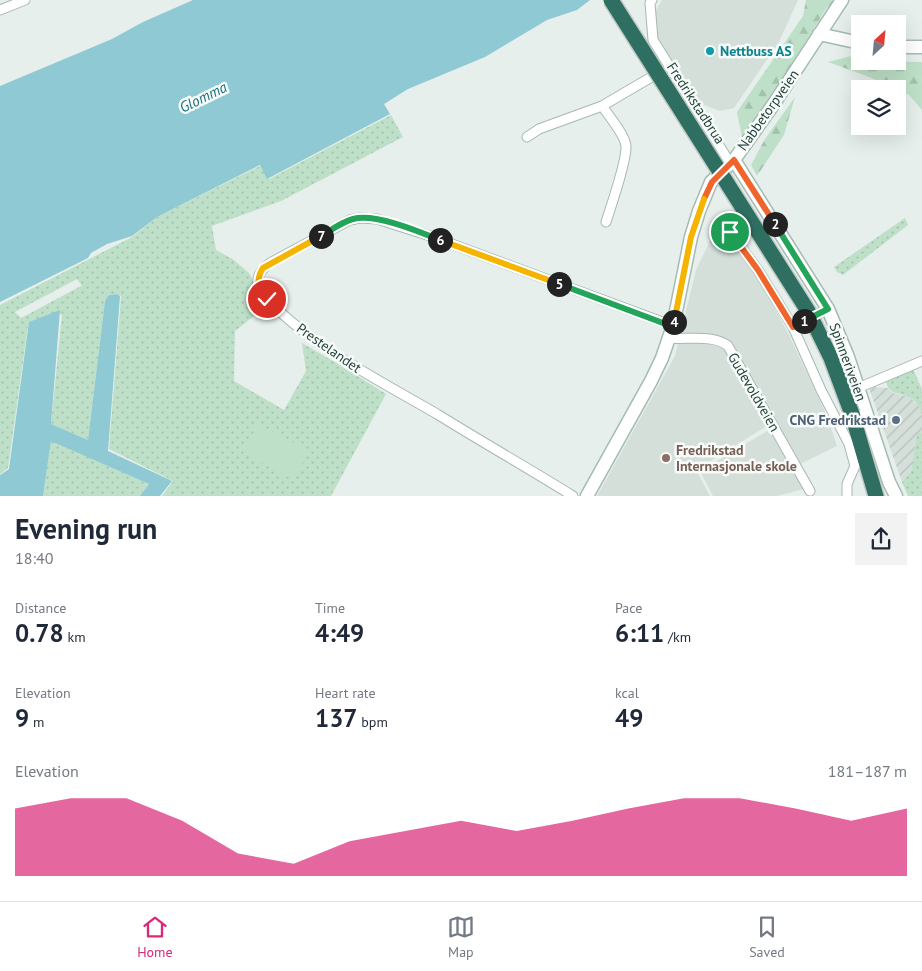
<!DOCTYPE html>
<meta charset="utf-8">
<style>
:root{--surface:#fff;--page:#f2f2f3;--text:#1f2937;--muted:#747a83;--line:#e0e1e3;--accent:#db2777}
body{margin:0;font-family:"PT Sans",sans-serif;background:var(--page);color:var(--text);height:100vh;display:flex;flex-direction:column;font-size:19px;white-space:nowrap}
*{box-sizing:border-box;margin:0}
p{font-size:16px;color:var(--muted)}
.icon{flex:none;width:28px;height:28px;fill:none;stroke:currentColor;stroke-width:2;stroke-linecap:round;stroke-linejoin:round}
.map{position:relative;height:496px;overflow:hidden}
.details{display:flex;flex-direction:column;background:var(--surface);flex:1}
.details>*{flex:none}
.needle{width:32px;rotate:26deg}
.controls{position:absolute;left:851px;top:15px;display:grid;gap:10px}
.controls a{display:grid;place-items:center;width:55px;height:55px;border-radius:0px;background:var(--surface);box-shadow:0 5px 20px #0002;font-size:25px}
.pin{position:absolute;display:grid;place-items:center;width:42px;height:42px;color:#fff;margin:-21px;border:2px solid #fff;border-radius:50%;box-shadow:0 1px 5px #0007}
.km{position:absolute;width:25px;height:25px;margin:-12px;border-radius:50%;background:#222;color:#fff;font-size:14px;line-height:25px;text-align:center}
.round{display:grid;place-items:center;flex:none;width:52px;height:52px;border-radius:0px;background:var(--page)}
.head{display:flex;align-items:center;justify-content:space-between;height:85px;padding:0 15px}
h1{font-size:28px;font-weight:700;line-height:38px}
.metrics{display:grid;grid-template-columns:repeat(3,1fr);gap:8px;height:85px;padding:5px 15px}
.metrics div{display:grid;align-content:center}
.metrics b{font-size:25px;font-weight:700}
.metrics small{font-size:14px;font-weight:400}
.metrics p{font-size:14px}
.chart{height:140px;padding:10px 15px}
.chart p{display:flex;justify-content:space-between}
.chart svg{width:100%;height:90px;margin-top:5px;fill:var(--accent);opacity:.7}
.dock{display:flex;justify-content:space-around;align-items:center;height:70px;border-top:1px solid var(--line);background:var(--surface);font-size:14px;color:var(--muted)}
.dock a{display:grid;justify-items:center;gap:2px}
.dock .on{color:var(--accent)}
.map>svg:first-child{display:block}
</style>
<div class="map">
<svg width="922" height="496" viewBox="0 0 922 496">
<defs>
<pattern id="industrial-furrows" width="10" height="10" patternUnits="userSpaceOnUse" patternTransform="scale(1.25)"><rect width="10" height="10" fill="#d4dfda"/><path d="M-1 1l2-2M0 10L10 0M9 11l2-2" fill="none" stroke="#b6c1bc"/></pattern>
<pattern id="grass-dots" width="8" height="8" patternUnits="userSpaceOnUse" patternTransform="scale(1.25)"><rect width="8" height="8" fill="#bfe0c8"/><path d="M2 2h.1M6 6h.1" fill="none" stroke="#a4c1ad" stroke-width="1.8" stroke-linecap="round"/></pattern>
<pattern id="forest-firs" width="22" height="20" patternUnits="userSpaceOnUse" patternTransform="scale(1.25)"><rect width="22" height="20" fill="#bfe0c8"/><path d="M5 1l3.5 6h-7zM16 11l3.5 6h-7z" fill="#a4c1ad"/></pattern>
</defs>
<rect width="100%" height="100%" fill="#e6efeb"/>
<path fill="#d4dfda" d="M 662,0 L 798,0 L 779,42 L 734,108 L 720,111 L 699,103 L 655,34 L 653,15 Z
M 731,227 L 789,335 L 827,416 L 837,446 L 798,465 L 775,421 L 696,470 L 710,496 L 597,496 L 675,356 L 696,270 L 712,237 Z
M 769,430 L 804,489 L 777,496 L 713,496 L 700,471 Z"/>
<path fill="url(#industrial-furrows)" d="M 868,385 L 870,387 L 888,388 L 893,393 L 910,397 L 919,407 L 922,416 L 922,433 L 917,435 L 911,471 L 902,482 Z"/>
<path fill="url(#grass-dots)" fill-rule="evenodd" d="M 391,115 L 403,137 L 281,201 L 212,226 L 216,250 L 234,260 L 249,273 L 268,305 L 235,331 L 234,381 L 284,410 L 306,371 L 302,343 L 340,365 L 386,394 L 331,496 L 162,496 L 173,481 L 109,449 L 121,296 L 117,294 L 109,295 L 105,301 L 88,440 L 51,424 L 62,314 L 28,326 L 8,468 L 0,474 L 0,305 L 132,237 L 157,217 L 260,166 L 269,179 ZM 77,279 L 82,286 L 79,287 L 21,318 L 15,312 Z
M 905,218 L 908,225 L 843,275 L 837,272 L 834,267 Z
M 913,369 L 922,389 L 922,416 C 920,409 916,400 909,397 C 898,392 890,395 886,382 Z
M 922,433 L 922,496 L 908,496 L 902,482 L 911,471 L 917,434 Z
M 51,440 L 149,484 L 140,496 L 43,496 Z"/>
<path fill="url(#forest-firs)" d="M 806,0 L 835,0 L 826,9 L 775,92 L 742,137 L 737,112 L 803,16 Z
M 855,55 L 860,56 L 860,61 L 922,62 L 922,110 L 909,95 L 898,89 L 864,75 L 828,62 Z
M 795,97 L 784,135 L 757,176 L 751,165 L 765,139 Z"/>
<path fill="#bfe0c8" d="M 258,424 L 309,451 L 294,480 L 243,453 Z"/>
<path fill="#8ec9d4" d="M 193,0 L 590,0 L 577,10 L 547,20 L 485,57 L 408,89 L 384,104 L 390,114 L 267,179 L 260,165 L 157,217 L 132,236 L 107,244 L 91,253 L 88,258 L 0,302 L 0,86 L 112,39 L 143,22 Z
M 117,294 L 120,296 L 108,451 L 172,481 L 160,496 L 140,496 L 149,484 L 51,441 L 43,496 L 0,496 L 0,475 L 9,469 L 29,322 L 60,310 L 51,424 L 88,440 L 105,301 L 109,295 Z"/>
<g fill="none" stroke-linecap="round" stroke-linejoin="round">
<defs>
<path id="street" d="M 652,0 L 650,3 L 653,40 L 730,163
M 0,10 L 25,0
M 602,106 C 609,116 625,135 626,146 C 627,161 611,206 606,222
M 527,137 L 539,129 L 602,106 L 660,72
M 730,232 L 758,270 L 793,327 L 821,390 L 849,444 L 855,466 L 847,484 L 847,496
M 793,327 L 828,309
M 670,338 C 687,340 714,334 728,346 L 810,491
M 858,388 L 922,361
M 573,496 C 528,468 482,442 437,414 C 382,382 326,354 279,311 C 272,304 263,297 259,288 C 255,277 261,270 270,263 L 350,220 L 360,218 L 377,219 L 430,236 L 673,326"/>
<path id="secondary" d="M 819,34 L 860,43
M 898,47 L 922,47
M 734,160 L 828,309 L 848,357 L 889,482 L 896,496
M 587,496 L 651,381 L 662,358 L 673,326 L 691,237 L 699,211 L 711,182 L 734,160 L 773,105 L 842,0"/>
<path id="highway" d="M 852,414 L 876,496"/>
</defs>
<use href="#street" stroke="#a8b8b2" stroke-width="11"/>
<use href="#secondary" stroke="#a4bbb3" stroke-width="15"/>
<use href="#highway" stroke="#c2cac8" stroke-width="18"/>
<use href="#street" stroke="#fff" stroke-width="9"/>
<use href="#secondary" stroke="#fff" stroke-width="12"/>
<use href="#highway" stroke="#2f6f62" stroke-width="15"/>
<defs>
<path id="highway-bridge" d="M 611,0 L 808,311 L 831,358 L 852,414"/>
</defs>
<use href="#highway-bridge" stroke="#c2cac8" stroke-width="18" stroke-linecap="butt"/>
<use href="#highway-bridge" stroke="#2f6f62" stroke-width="15"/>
</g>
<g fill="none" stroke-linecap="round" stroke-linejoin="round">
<defs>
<path id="split-1" d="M 730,232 L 758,270 L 793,327 L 804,321"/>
<path id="split-2" d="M 775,224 L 828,309 L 804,321"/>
<path id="split-3" d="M 704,199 L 712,182 L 734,160 L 775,224"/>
<path id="split-4" d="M 674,322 L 691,237 L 704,199"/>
<path id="split-5" d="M 559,284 L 663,323 L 673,326 L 674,322"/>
<path id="split-6" d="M 440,240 L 559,284"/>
<path id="split-7" d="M 321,236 C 331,230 342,222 353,219 C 375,213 418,231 440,240"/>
<path id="split-8" d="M 267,299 C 259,289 255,280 263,268 L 321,236"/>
</defs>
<use href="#split-1" stroke="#fff" stroke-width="10"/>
<use href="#split-2" stroke="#fff" stroke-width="10"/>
<use href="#split-3" stroke="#fff" stroke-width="10"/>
<use href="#split-4" stroke="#fff" stroke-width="10"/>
<use href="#split-5" stroke="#fff" stroke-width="10"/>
<use href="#split-6" stroke="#fff" stroke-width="10"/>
<use href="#split-7" stroke="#fff" stroke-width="10"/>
<use href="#split-8" stroke="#fff" stroke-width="10"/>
<use href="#split-1" stroke="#f0652b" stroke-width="6"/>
<use href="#split-2" stroke="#22a559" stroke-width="6"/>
<use href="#split-3" stroke="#f0652b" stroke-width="6"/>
<use href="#split-4" stroke="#f5b400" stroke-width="6"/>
<use href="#split-5" stroke="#22a559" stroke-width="6"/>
<use href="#split-6" stroke="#f5b400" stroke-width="6"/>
<use href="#split-7" stroke="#22a559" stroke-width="6"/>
<use href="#split-8" stroke="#f5b400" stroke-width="6"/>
</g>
<circle fill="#0f9aa8" stroke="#f7fbf9" stroke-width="2" cx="710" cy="51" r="5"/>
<circle fill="#5c6f8a" stroke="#f7fbf9" stroke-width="2" cx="896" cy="420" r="5"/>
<circle fill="#8d6e63" stroke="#f7fbf9" stroke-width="2" cx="666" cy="458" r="5"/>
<g text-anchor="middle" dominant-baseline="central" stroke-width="5" stroke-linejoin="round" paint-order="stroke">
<g font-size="14" font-weight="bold" fill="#0d838f" stroke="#f7fbf9" text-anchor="start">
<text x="720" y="51">Nettbuss AS</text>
</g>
<g font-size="14" fill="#24423a" stroke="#f7fbf9">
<text transform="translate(696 103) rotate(57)">Fredrikstadbrua</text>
<text transform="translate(768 110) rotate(-55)">Nabbetorpveien</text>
<text transform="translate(329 348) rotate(35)">Prestelandet</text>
<text transform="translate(848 362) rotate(70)">Spinneriveien</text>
<text transform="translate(754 392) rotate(60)">Gudevoldveien</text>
</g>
<g font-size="14" font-weight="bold" fill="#4e5e75" stroke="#f7fbf9" text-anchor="end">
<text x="886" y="420">CNG Fredrikstad</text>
</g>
<g font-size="14" font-weight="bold" fill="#785e54" stroke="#f7fbf9" text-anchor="start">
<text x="676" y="450">Fredrikstad<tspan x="676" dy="16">Internasjonale skole</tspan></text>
</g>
<g font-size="15" font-style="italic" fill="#1c6f80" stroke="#f7fbf9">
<text transform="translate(203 97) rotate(-26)">Glomma</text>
</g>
</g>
</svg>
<div class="controls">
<a><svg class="needle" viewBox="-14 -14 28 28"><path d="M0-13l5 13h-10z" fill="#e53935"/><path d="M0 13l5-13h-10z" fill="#747a83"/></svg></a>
<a><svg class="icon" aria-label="layers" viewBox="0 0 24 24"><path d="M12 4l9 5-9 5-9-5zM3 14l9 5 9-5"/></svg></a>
</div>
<div class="pin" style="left:730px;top:232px;background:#1e9e55"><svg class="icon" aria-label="arrive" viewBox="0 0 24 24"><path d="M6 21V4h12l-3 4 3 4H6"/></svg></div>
<div class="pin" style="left:267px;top:299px;background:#d93025"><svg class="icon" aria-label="check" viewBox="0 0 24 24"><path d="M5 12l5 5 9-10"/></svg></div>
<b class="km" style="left:804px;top:321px">1</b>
<b class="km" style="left:775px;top:224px">2</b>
<b class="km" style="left:674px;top:322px">4</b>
<b class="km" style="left:559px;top:284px">5</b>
<b class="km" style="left:440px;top:240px">6</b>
<b class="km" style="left:321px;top:236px">7</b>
</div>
<section class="details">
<div class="head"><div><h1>Evening run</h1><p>18:40</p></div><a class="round"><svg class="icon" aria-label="share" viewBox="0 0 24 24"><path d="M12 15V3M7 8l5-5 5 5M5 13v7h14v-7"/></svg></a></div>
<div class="metrics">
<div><p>Distance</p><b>0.78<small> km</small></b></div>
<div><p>Time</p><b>4:49</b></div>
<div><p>Pace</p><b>6:11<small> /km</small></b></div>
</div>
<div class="metrics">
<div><p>Elevation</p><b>9<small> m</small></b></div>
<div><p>Heart rate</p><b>137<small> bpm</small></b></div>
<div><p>kcal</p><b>49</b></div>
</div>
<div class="chart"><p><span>Elevation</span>181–187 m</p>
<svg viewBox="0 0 160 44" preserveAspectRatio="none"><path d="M0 44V11L10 6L20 6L30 17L40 33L50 38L60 27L70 22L80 17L90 22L100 17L110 11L120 6L130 6L140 11L150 17L160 11V44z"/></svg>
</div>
</section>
<nav class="dock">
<a class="on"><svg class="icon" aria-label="home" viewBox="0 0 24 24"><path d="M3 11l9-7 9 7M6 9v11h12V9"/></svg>Home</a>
<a><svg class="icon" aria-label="map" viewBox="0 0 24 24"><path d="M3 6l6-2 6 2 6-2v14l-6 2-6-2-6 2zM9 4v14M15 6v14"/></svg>Map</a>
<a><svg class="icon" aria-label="saved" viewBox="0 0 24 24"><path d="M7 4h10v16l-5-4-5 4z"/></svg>Saved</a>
</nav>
